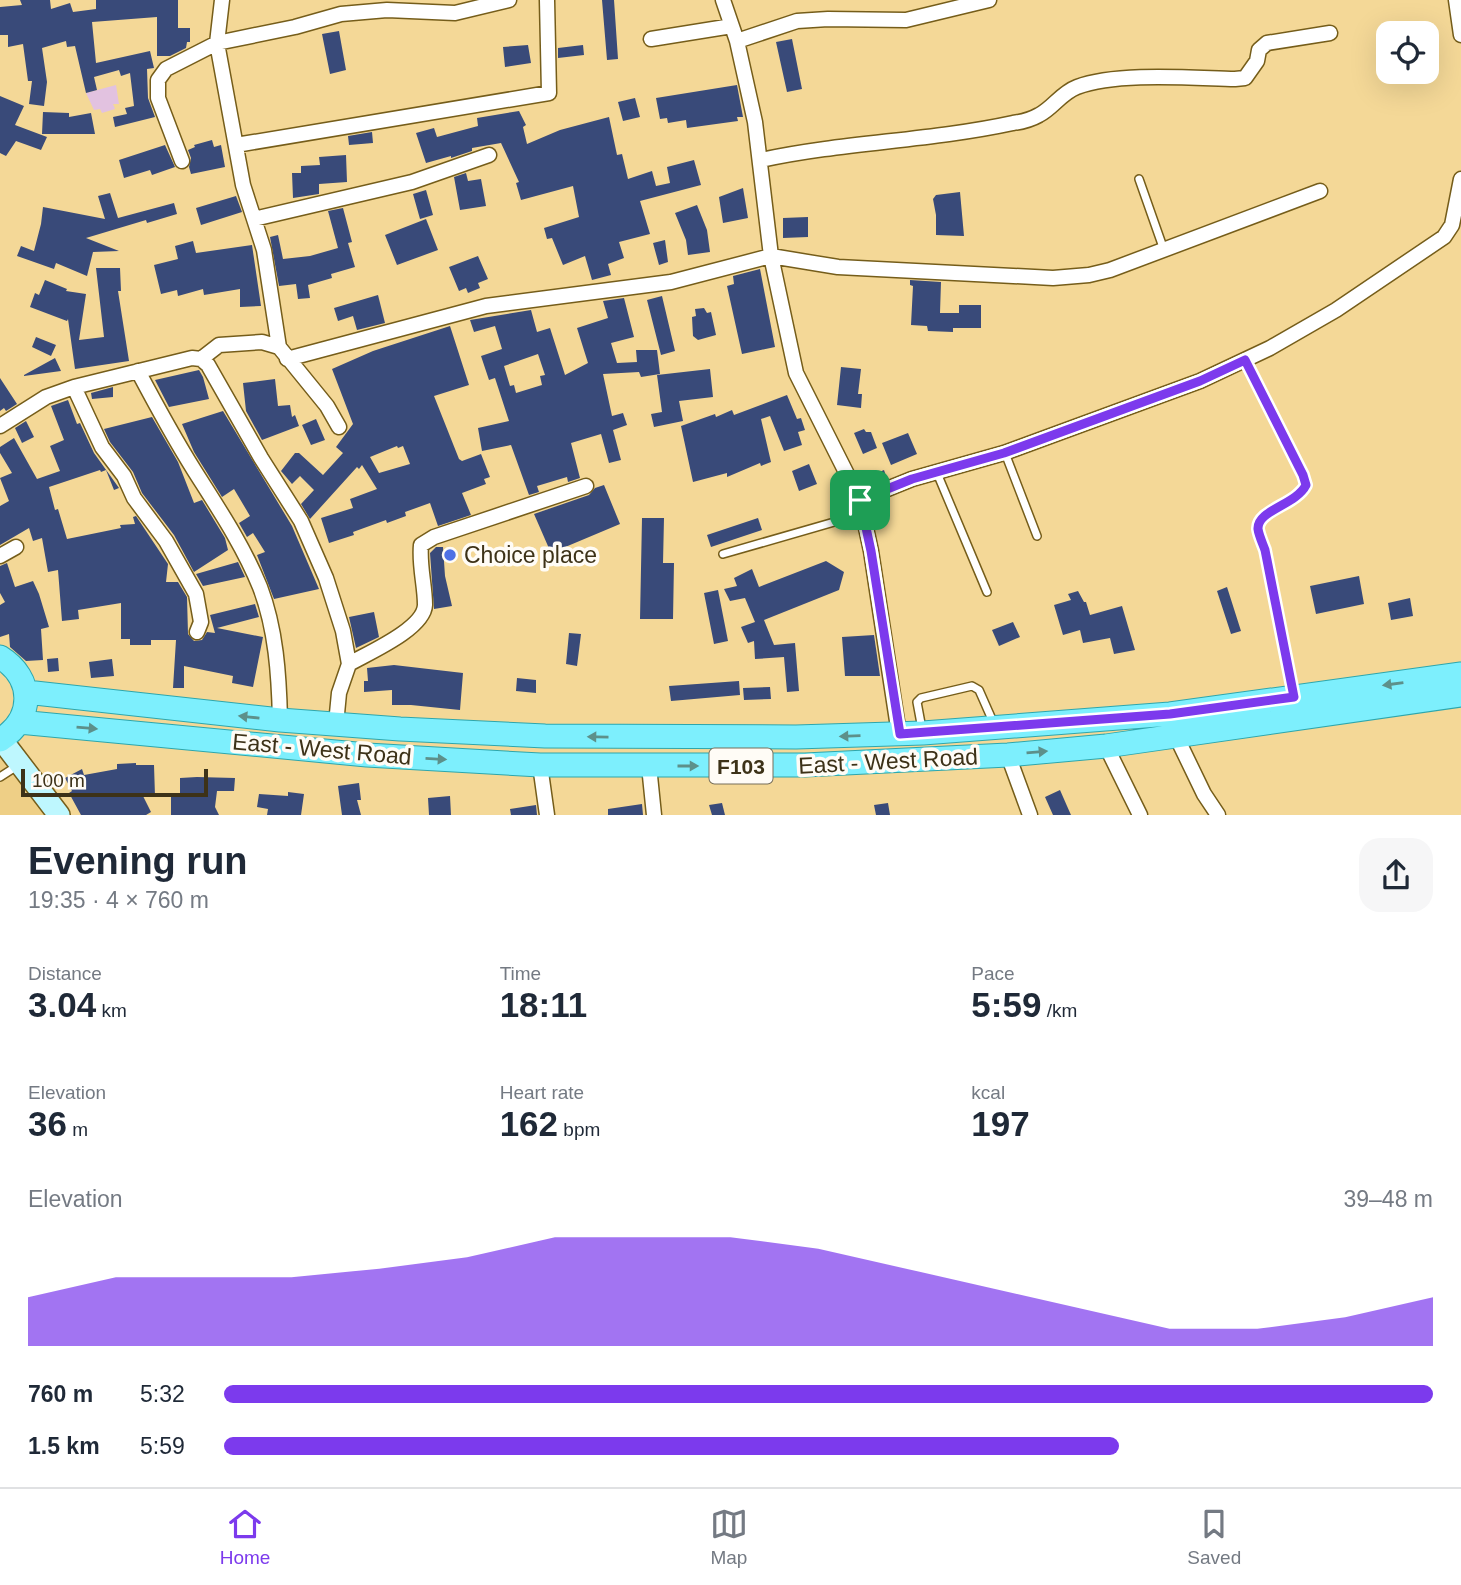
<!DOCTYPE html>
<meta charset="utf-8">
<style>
:root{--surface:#fff;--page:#f6f6f7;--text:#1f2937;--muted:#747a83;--line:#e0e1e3;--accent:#7c3aed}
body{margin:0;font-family:Arial,sans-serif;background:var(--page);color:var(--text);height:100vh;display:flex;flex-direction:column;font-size:26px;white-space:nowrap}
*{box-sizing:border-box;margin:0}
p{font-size:23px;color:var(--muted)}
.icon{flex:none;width:38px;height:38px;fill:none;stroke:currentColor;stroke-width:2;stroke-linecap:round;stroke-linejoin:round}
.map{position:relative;height:815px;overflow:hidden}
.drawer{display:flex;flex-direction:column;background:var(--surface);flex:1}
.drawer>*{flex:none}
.buttons{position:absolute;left:1376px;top:21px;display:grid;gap:14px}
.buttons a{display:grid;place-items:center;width:63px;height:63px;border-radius:14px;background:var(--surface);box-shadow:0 7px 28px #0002;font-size:35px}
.scale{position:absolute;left:21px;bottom:18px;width:187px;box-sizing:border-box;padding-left:7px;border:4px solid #3d3218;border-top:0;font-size:19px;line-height:24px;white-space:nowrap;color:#3d3218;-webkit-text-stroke:5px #fffcf6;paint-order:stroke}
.pin{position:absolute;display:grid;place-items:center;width:60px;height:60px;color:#fff;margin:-30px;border-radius:14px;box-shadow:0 4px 10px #0006}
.round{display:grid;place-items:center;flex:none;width:74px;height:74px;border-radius:21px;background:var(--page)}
.headline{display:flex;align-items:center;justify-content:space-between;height:119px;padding:0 28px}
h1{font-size:38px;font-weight:700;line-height:52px}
.figures{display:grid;grid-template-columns:repeat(3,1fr);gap:10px;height:119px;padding:7px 28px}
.figures div{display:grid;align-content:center}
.figures b{font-size:35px;font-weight:700}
.figures small{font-size:19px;font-weight:400}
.figures p{font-size:19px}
.chart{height:196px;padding:14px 28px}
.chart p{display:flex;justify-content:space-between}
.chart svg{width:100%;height:126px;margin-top:7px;fill:var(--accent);opacity:.7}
ul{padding:0 28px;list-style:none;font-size:23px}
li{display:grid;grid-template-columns:112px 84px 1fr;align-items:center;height:52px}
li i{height:18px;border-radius:9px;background:var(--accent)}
.menu{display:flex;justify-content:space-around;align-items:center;height:98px;border-top:2px solid var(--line);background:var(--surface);font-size:19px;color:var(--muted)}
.menu a{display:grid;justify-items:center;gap:4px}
.menu .on{color:var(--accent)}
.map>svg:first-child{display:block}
</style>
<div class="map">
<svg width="1461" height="815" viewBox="0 0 1461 815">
<rect width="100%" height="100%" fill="#f4d897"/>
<path fill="#eecf86" d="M 0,746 L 49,815 L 0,815 Z"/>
<path fill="#e2c2e0" d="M 116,85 L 119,104 L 113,104 L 115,109 L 102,113 L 100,109 L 94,110 L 86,93 Z"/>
<path fill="#394a79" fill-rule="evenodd" d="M 20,0 L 50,0 L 51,9 L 70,3 L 73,12 L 96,9 L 96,0 L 178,0 L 178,28 L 190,28 L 190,42 L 187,42 L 186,48 L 170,56 L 157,56 L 157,17 L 92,22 L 96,63 L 150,51 L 154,68 L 147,69 L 148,98 L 155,117 L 115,127 L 113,117 L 127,114 L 125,108 L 134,106 L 130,73 L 121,76 L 119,70 L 94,77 L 97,90 L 86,93 L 75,46 L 67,47 L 66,41 L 42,48 L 47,82 L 44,106 L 29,104 L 32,81 L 28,81 L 23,44 L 8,47 L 8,35 L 0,35 L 0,7 L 22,5 Z
M 602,0 L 614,0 L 618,59 L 607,60 Z
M 339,31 L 346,70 L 330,74 L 322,34 Z
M 792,39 L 802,89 L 787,92 L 776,42 Z
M 528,45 L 531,63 L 505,67 L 503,47 Z
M 583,45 L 584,55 L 558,58 L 558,48 Z
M 737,85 L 743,117 L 737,117 L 738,121 L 687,128 L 686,120 L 668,123 L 667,118 L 660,119 L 656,98 Z
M 0,96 L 24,106 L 15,125 L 47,137 L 41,150 L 16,141 L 6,156 L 0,153 Z
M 635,98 L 640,117 L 623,121 L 618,102 Z
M 519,111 L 526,125 L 523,127 L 527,144 L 560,130 L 609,117 L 617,155 L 622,154 L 628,179 L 652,171 L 656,186 L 670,183 L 667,167 L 694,160 L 701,185 L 640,201 L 650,234 L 619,242 L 624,258 L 608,264 L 611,275 L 592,280 L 585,256 L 563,265 L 552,238 L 547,239 L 544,228 L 579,217 L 573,186 L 521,200 L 516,183 L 519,182 L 501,143 L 472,148 L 472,151 L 451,158 L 451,156 L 426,163 L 416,133 L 434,128 L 437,137 L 478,126 L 477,118 Z
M 43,112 L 69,113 L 69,117 L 91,113 L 95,134 L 42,134 Z
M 372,132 L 373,143 L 349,145 L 348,136 Z
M 212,140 L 214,147 L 221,145 L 225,167 L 191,174 L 189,167 L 191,158 L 188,150 L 195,147 L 194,145 Z
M 165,145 L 175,167 L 152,175 L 150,170 L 124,178 L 119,160 Z
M 346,155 L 347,182 L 319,184 L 319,194 L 293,198 L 292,173 L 301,173 L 301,166 L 320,165 L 319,157 Z
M 466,173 L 468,181 L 481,179 L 486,206 L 460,210 L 454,177 Z
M 743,188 L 748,218 L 723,223 L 719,197 Z
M 426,190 L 433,215 L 420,219 L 413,194 Z
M 960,192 L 964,236 L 936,235 L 936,215 L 933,199 L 936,195 Z
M 110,193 L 118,218 L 174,203 L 177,214 L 147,223 L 146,220 L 86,238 L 119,251 L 93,252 L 87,276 L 56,263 L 54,269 L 17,256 L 21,246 L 34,251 L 41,224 L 43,207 L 105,219 L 98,196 Z
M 236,196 L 242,212 L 201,225 L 196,208 Z
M 697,205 L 707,230 L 710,252 L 688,255 L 686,240 L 675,213 Z
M 343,208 L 352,242 L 348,243 L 355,267 L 331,274 L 332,278 L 308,285 L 310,298 L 298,299 L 296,284 L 279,286 L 270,237 L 278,235 L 283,259 L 310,256 L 338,248 L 328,211 Z
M 808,217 L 808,237 L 783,238 L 783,218 Z
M 426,219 L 438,250 L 397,265 L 385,235 Z
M 665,240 L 668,262 L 659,265 L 653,243 Z
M 193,241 L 196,253 L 252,245 L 261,306 L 240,307 L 240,289 L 204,295 L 203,289 L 178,296 L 177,290 L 161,294 L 154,265 L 178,259 L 175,246 Z
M 478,256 L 488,279 L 478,283 L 480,288 L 468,293 L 466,288 L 459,291 L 449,267 Z
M 96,268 L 120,268 L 121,291 L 118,291 L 129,361 L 75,369 L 68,319 L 67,321 L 30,307 L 35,293 L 39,295 L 45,280 L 67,289 L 66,291 L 86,294 L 79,340 L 104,337 Z
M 760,269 L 775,347 L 742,354 L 727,286 L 734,284 L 733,276 Z
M 910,280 L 941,282 L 940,313 L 959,313 L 959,305 L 981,305 L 981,328 L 953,328 L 953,332 L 928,331 L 927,326 L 911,325 L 913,286 L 910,285 Z
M 378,295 L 385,323 L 357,330 L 353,316 L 338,321 L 334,308 Z
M 662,296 L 675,351 L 661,355 L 647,300 Z
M 624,298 L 634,337 L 611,343 L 617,363 L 637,362 L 636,350 L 657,350 L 660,374 L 641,377 L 639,372 L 603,374 L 612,416 L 623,413 L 627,425 L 613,430 L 621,460 L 609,463 L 601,434 L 571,443 L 580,478 L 568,482 L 567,477 L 537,486 L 539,492 L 529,495 L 511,445 L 482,451 L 478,428 L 509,421 L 495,378 L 489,380 L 481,356 L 502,349 L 495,326 L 474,332 L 470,320 L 531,310 L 537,332 L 550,328 L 565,375 L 588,363 L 577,328 L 608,318 L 603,301 ZM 538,354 L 545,375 L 540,376 L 542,385 L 516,393 L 514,385 L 510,386 L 504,366 Z
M 704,308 L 707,313 L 711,312 L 716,335 L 698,340 L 693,336 L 692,317 L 696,316 L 695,309 Z
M 450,326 L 469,385 L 434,396 L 459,459 L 462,461 L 481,454 L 490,477 L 484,479 L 486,484 L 462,493 L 471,515 L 438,526 L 430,503 L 405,512 L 406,516 L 387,523 L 386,520 L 353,532 L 354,535 L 329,543 L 321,518 L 353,508 L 350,499 L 377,489 L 362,465 L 359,469 L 357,467 L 310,519 L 301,504 L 314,490 L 300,476 L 292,484 L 281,471 L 295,453 L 299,453 L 323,475 L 343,453 L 336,447 L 353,424 L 332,369 L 373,351 ZM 397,446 L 398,448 L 403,446 L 410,464 L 379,473 L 370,457 Z
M 36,337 L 56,345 L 51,356 L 32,347 Z
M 55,358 L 61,371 L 24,376 L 24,375 Z
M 841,367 L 861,369 L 858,394 L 862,394 L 861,408 L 837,405 Z
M 710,369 L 713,397 L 679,401 L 683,421 L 654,427 L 651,414 L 662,412 L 657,375 Z
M 199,370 L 203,377 L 209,399 L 169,407 L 155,380 Z
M 0,378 L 17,404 L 6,411 L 4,408 L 0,411 Z
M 275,379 L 278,406 L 290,405 L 292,417 L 295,415 L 299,426 L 262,440 L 246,411 L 243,383 Z
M 113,387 L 113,397 L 92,399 L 91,393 Z
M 787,395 L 797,419 L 801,418 L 805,430 L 798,432 L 802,445 L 784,451 L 770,416 L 761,419 L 771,462 L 761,466 L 760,463 L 727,477 L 727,473 L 693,482 L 681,426 L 715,414 L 716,417 L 732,410 L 734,415 Z
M 68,400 L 77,424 L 80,423 L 94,453 L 119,488 L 114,490 L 106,470 L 101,472 L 100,470 L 49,487 L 55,510 L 58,509 L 67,539 L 121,528 L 120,525 L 135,524 L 133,517 L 136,516 L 168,564 L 166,582 L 178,582 L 187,597 L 188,634 L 194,641 L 202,640 L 207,632 L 215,633 L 210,615 L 255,604 L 259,617 L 217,628 L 263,637 L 253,687 L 232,683 L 233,676 L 184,666 L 184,688 L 173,688 L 176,640 L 151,640 L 151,645 L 130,645 L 130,639 L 121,639 L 121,603 L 78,610 L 79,619 L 62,621 L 58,570 L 48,572 L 42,538 L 33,541 L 29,528 L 0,545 L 0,506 L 9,501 L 0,478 L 12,473 L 0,453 L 0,447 L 14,438 L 37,479 L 60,471 L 50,446 L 64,440 L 51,406 Z
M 223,411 L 292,526 L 319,589 L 274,599 L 257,555 L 265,552 L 253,533 L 247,537 L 239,523 L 250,516 L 234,489 L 222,497 L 194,452 L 182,424 Z
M 152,417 L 178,462 L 194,503 L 202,500 L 225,538 L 228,550 L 194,572 L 174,535 L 142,493 L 133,472 L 110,442 L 104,429 Z
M 316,419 L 325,440 L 311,445 L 302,425 Z
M 26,421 L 34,437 L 22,443 L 15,428 Z
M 864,429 L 866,432 L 871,432 L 877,448 L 863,454 L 854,433 Z
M 908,433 L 917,454 L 891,465 L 882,443 Z
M 809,464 L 817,484 L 799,491 L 792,471 Z
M 884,470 L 887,479 L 875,484 L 872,475 Z
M 604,485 L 620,524 L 551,553 L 534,514 L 589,495 L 595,488 Z
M 642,518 L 664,518 L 663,563 L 674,563 L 673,619 L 640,619 Z
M 758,518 L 762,530 L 711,547 L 707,535 Z
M 436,547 L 443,547 L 445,576 L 452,606 L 434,609 L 430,553 Z
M 826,561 L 844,572 L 839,590 L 764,620 L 774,645 L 795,643 L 799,691 L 787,692 L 784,657 L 755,659 L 754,641 L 748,643 L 741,627 L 755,622 L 745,598 L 730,601 L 724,589 L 737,586 L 734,578 L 752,569 L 759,587 Z
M 238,562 L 245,577 L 203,586 L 196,574 Z
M 7,563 L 15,587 L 33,581 L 39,594 L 49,627 L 41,629 L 43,660 L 26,661 L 10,647 L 9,634 L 0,637 L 0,605 L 5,602 L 0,593 L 0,566 Z
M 1359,576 L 1364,604 L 1316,614 L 1310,586 Z
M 1227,587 L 1241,631 L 1231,634 L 1217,591 Z
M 718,590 L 728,641 L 714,644 L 704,593 Z
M 1078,591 L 1084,602 L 1086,602 L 1090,615 L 1122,606 L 1135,650 L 1114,654 L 1110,638 L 1083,643 L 1080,630 L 1063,635 L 1054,605 L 1071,600 L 1068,594 Z
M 1410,598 L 1413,616 L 1391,620 L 1388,603 Z
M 374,612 L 379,637 L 356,648 L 349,617 Z
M 1013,622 L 1020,637 L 999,646 L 992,630 Z
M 569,633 L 581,634 L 577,666 L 566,664 Z
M 874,635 L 880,676 L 845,676 L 842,637 Z
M 58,658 L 59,671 L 48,672 L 47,659 Z
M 112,659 L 114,676 L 91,678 L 89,662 Z
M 394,665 L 463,673 L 460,710 L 411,705 L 392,705 L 392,690 L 364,692 L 364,681 L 368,681 L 367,668 Z
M 517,678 L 536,680 L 536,693 L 516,691 Z
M 739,681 L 740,695 L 671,701 L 669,686 Z
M 770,687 L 771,699 L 744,700 L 743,688 Z
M 136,763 L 136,765 L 154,765 L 155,796 L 143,796 L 151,812 L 146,815 L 81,815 L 69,793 L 72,791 L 65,778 L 82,769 L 84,775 L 117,769 L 117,764 Z
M 197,777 L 235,778 L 234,791 L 217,791 L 215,807 L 219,815 L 171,815 L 171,795 L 180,795 L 180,778 Z
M 359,783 L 361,800 L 357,800 L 361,815 L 342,815 L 338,786 Z
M 1060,790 L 1067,806 L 1071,815 L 1053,815 L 1045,797 Z
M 288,792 L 304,794 L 301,815 L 267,815 L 268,809 L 257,807 L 259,794 L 288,796 Z
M 450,796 L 451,815 L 429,815 L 428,798 Z
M 722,803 L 725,815 L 712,815 L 709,805 Z
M 888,803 L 890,815 L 876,815 L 874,805 Z
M 642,804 L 643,815 L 608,815 L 608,809 Z
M 536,805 L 537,815 L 511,815 L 510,809 Z"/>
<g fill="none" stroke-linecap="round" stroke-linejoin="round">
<defs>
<path id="lane" d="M 1139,179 L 1164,250
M 1245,360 L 1303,475 L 1306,485 C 1295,506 1263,505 1258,528 L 1265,550 L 1293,693
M 1005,453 L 1037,536
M 937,473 L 987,592
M 723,554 L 862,514
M 922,729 L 917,702 L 921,698 L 972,686 L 979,690 L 994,724
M 0,777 L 17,766"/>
<path id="street" d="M 222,0 L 217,43 L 243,185 L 264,250 L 279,347 L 327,406 L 339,427
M 723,0 L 737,41 L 755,122 L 771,256 L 796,373 L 860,500 L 871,551 L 899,734
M 1456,0 L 1461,35
M 651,39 L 732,26
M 737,41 L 797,21 L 828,19 L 906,20 L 989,0
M 236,145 L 549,93 L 547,0
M 761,160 C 844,142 930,141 1013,123 C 1021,122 1032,119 1039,115 C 1053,108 1061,93 1077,87 C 1117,72 1191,78 1235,79 L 1245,78 L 1257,61 L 1259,50 L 1267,43 L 1330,33
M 182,161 L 158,98 L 158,80 L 166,69 L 217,43 L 295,27 L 341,14 L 387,10 L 455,13 L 509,0
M 254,219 L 412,182 L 489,155
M 201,359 L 219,345 L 262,342 L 279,347
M 287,359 L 486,306 L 671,282 L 771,256 L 838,267 L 1053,278 L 1089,275 L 1110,270 L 1320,191
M 138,371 C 156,405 174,438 194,470 C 218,508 243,545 260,587 C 276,629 279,675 280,720
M 74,387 L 102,447 L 124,476 L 134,498 L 166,541 L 196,594 L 201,622 L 197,632
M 0,426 L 46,397 L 74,387 L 192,358 L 201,359 L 208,365 L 261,458 L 301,521 L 326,578 L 343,631 L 349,664 L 339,693 L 336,724
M 860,500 L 912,479 L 1004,453 L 1200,381 L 1270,348 L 1336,310 L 1444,237 L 1452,225 L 1461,179
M 0,556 L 16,547
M 349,664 C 368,653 424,629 425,605 C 425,585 419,566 421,545 L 434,537 L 586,486
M 1176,736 L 1204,794 L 1218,815
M 1106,746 L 1140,815
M 1008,755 L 1030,815
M 540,765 L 547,815
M 649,766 L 654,815"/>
<path id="secondary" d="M 1,739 L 59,815"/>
<path id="primary" d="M 0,657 C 34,678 35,718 0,740
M 26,692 L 280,720 L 400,729 L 545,736 L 796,737 L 923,733 L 1170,714 L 1461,674
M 19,722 L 367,755 L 540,765 L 805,765 L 1008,755 L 1106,746 L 1461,695"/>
</defs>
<use href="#lane" stroke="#755d1a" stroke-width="10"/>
<use href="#street" stroke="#755d1a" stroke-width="17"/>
<use href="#secondary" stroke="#755d1a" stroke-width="24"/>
<use href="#primary" stroke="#2ea6ac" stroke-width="25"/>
<use href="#lane" stroke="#fff" stroke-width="7"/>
<use href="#street" stroke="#fff" stroke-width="14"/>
<use href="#secondary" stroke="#bef7fe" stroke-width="21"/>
<use href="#primary" stroke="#7deffd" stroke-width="23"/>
</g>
<defs><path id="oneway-solid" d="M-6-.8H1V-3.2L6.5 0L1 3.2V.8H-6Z" transform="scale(1.75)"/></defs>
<g fill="#5d908a">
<use href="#oneway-solid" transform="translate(1393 684) rotate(172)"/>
<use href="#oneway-solid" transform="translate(249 717) rotate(-174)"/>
<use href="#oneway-solid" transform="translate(87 728) rotate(5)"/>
<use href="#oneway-solid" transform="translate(850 736) rotate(178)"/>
<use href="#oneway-solid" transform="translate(598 737) rotate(-179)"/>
<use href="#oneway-solid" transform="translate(1037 752) rotate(-5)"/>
<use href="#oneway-solid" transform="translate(436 759) rotate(3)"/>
<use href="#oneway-solid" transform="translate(688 766)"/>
</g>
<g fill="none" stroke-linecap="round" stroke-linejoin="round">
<defs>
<path id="route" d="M 1245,360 L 1303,475 L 1306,485 C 1296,505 1257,510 1258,529 C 1259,536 1263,544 1265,550 L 1294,697 L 1170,714 L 900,734 L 871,551 L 860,500 L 912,479 L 1004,453 L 1200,381 Z"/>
</defs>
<use href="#route" stroke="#fff" stroke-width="14"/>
<use href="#route" stroke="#7c3aed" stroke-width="9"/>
</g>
<circle fill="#4f71e5" stroke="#fffcf6" stroke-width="2.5" cx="450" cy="555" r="7"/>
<g text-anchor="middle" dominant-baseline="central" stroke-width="7" stroke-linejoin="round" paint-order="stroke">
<rect fill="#fffcf6" stroke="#776f5b" stroke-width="2" x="709.5" y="748.5" width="63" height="35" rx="5"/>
<g font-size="21" font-weight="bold" fill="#3d3218">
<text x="741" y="766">F103</text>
</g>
<g font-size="23" fill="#3d3218" stroke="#fffcf6" text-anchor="start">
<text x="464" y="555">Choice place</text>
</g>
<g font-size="23" fill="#3d3218" stroke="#fffcf6">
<text transform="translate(322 749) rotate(5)">East - West Road</text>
<text transform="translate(888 761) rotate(-3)">East - West Road</text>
</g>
</g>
</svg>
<div class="buttons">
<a><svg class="icon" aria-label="locate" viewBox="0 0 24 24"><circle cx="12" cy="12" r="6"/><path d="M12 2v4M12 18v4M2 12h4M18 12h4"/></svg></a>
</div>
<div class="scale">100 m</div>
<div class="pin" style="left:860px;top:500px;background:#1e9e55"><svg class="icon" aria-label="arrive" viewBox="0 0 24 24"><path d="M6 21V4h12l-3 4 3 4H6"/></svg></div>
</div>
<section class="drawer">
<div class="headline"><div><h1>Evening run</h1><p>19:35 · 4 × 760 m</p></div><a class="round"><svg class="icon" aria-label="share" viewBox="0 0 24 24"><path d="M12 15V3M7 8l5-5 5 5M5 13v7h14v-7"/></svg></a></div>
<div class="figures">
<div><p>Distance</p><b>3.04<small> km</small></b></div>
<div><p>Time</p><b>18:11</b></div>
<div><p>Pace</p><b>5:59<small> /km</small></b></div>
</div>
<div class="figures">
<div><p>Elevation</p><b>36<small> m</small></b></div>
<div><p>Heart rate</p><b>162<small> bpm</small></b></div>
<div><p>kcal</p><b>197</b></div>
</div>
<div class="chart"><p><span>Elevation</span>39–48 m</p>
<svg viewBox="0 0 160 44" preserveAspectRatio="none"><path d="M0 44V27L10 20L20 20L30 20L40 17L50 13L60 6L70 6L80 6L90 10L100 17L110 24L120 31L130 38L140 38L150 34L160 27V44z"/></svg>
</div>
<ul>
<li><b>760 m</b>5:32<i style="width:100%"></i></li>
<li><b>1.5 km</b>5:59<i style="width:74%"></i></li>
</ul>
</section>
<nav class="menu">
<a class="on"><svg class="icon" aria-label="home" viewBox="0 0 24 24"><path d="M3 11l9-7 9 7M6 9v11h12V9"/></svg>Home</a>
<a><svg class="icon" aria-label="map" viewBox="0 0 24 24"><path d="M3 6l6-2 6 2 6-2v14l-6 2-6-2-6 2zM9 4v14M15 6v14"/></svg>Map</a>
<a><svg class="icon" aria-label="saved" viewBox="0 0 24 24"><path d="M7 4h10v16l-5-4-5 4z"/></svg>Saved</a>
</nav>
